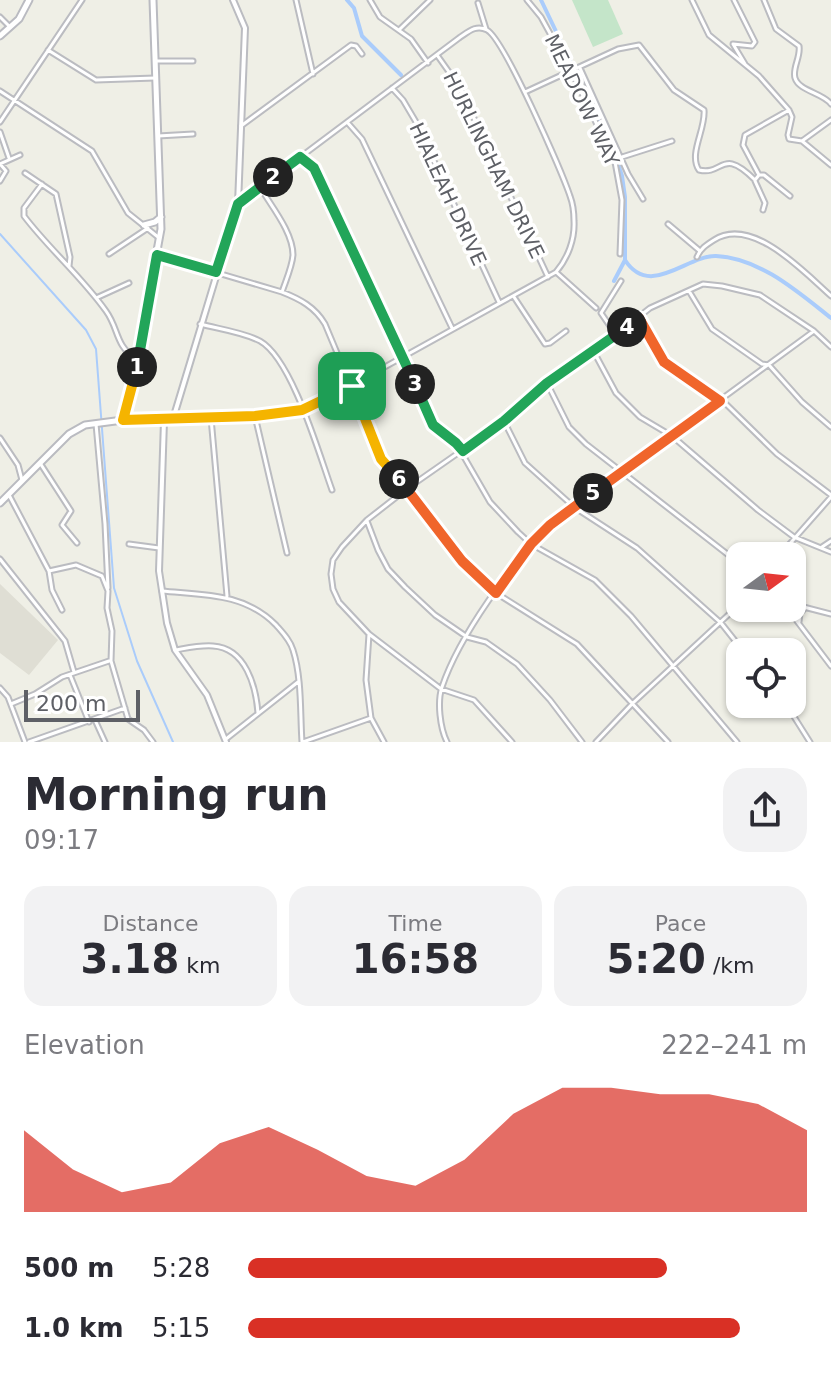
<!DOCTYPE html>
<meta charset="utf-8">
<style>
:root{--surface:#fff;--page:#f2f2f3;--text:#2b2b33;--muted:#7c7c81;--accent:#d93025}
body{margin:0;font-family:"DejaVu Sans",sans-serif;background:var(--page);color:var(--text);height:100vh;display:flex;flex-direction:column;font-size:30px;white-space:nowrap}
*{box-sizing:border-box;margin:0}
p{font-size:26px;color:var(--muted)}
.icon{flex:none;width:44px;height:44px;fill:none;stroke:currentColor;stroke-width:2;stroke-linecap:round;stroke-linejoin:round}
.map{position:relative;height:742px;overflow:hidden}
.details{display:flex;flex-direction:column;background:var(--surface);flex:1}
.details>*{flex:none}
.needle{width:52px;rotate:75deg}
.controls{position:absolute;left:726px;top:542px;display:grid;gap:16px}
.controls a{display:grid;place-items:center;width:80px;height:80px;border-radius:16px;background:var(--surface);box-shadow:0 2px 6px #0004;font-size:40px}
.scale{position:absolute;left:24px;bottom:20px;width:116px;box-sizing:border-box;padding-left:8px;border:4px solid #5e6066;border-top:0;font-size:22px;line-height:28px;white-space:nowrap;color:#5e6066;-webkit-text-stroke:6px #fff;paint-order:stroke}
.pin{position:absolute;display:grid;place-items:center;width:68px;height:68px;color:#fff;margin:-34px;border-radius:16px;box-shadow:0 4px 12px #0006}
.km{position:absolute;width:40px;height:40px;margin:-20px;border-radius:50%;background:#222;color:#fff;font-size:22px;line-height:40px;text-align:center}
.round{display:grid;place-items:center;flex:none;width:84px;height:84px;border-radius:24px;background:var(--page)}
.head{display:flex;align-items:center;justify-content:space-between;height:136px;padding:0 24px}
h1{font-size:44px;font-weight:800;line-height:60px}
.figures{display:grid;grid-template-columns:repeat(3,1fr);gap:12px;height:136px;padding:8px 24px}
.figures div{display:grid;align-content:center;border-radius:20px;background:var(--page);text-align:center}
.figures b{font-size:40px;font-weight:800}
.figures small{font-size:22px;font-weight:400}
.figures p{font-size:22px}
.chart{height:224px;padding:16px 24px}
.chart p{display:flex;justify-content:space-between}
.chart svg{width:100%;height:144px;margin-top:8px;fill:var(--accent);opacity:.7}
ul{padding:0 24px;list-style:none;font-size:26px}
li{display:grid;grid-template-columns:128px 96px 1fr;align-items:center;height:60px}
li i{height:20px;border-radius:10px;background:var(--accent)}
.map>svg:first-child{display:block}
</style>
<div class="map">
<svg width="831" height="742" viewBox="0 0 831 742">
<rect width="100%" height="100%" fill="#efefe6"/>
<path fill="#dfded4" d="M 0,584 L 58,640 L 29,675 L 0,653 Z"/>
<path fill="#c4e5c9" d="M 572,0 L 608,0 L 623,34 L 593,47 Z"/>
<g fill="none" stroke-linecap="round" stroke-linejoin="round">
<path stroke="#aaccfb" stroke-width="2" d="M 0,234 L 86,330 L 96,349 L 114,588 L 137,661 L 173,742"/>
<path stroke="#aaccfb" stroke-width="4" d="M 347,0 L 354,8 L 362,36 L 401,75
M 541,0 L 572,65
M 575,73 L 616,158 L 622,176 L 625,197 L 625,260 L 614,281
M 625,260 C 650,299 687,255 716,256 C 760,258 798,292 831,318"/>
<defs>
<path id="minor" d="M 296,0 L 313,74
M 370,0 L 380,17 L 411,39 L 428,63
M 527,0 L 541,17 L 575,79 L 615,162 L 622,200 L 620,254
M 692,0 L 709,35 L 759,76 L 789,110
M 734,0 L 755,42 L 752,46 L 733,44 L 745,64
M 764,0 L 776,29 L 799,46 C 801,57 792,68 795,78 C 799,91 823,93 831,104
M 478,3 L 486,29
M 0,17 L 10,27
M 399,30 L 430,0
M 48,50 L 96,80 L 155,78
M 437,55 L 459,86 L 548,277
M 157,61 L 193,61
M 580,68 L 628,174 L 643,199
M 392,88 L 403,100 L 416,122 L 499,302
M 0,91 L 92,151 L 128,213 L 158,237
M 525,92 L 618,49 L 639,45 L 674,90 L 704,110 C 706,129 688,154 699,170 C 724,176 721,146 755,180 L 759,175 L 764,175 L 790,196
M 0,122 L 82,0
M 347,122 L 362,139 L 452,328
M 241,126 L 351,45 L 356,46 L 362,54
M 0,132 L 9,158
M 158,136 L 193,134
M 802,141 L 831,165
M 802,141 L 831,120
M 622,157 L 672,141
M 302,158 L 314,168 L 328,197 L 433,425 L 456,443 L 490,502 L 518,532 L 531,544 L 595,580 L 631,616 L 737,742
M 25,173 L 56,194 L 70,257 L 69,266
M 759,175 L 743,145 L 745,135 L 789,110 L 792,117 L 788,135 L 789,139 L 802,141
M 0,181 L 6,171 L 0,164 L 20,155
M 755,181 L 765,203 L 763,210
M 42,184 L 24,208 L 24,216 C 49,249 82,277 106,311 C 119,329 115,345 135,358
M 260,187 C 271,206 293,232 293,255 C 292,267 286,280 282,292
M 668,224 L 700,251
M 109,254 L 148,228
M 157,255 L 282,292 C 300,299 315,307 325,324 L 383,463 L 408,488 L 462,561 L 496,593 L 577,644 L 668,742
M 697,257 C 700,249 706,245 714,240 C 752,215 805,273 831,296
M 556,272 L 596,308
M 689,291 L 712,329 L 762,364 L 769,365 L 802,402 L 831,427
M 514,297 L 545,344 L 550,343 L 566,331
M 96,298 L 129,283
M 639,318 L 664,362 L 727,405 L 777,454 L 831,495
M 200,324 C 219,329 243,332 260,341 C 292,359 319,454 332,490
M 616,335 L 601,313 L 621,281
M 594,352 L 616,393 L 640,417 L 672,436 L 758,510 L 794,537 L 831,552
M 547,383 L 569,427 L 586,444 L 740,564
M 255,416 L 287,553
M 211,418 L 227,596
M 173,419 C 225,418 279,420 327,399 L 556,272 C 568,258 575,239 574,221 C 574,213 573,204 570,196 C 562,172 504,39 487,30 C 476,24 468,32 459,38 L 238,204
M 504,421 L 525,463 L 574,507 L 637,548 L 721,623 L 744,652
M 96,424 L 105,524 L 108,588
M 0,438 L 18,465 L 22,480
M 40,463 L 71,511 L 62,525 L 77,543
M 9,495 L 49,571 L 52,590 L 62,610
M 367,521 L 378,550 L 388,569 L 405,587 L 435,615 L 467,637 L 486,642 L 517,664 L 550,700 L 582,742
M 129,544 L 159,548
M 822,547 L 831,541
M 779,556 L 831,497
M 0,559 L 65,641 L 74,672
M 49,571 L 76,565 L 102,576 L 108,591 L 107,608 L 112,631 L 111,661 L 128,719 L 144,730 L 153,742
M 162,591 C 204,595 245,593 276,625 C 283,633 290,640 293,650 C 302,678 300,713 302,742
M 792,604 L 831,614
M 787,608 L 831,666
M 799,622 L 800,613 L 805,608
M 369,634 L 441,689 L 474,700 L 512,742
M 175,650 C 187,648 200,645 213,646 C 246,648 256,687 258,713
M 70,675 L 89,722
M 0,688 L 8,697 L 25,742
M 11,704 L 35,694 L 62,677 L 109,661
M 786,704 L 810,742
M 95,720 L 105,742
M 226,739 L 298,682
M 29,742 L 125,708
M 303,742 L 371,718
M 384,742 L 371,718 L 366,680 L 369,634 L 339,602 L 333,589 L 331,574 L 333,560 L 342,547 L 367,520 L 408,488 L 504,421 L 547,383 L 594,352 L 650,308 L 703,284 L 722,286 L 760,295 L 814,331 L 831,347
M 447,742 C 440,728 437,702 442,687 C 459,636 512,563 550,525 L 814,331
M 596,742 L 633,703 L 740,604"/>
<path id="tertiary" d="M 123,420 L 173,419 L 238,204 L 245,28 L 233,0
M 164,421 L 159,571 L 167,623 L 175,650 L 207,695 L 226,742"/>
<path id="secondary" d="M 0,36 L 19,19 L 29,0
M 144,225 L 155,222 L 161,217
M 0,503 L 69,434 L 85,425 L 123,420 L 128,408 L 161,229 L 153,0"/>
</defs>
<use href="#minor" stroke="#bbbcc1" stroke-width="7"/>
<use href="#tertiary" stroke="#bbbcc1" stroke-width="8"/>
<use href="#secondary" stroke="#babbc1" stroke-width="9"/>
<use href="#minor" stroke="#fff" stroke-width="3"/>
<use href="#tertiary" stroke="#fff" stroke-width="4"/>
<use href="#secondary" stroke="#fff" stroke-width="5"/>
</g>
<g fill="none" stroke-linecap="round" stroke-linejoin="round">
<defs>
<path id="split-1" d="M 137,367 L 123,420 L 255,416 L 302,410 L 352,386"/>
<path id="split-2" d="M 137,367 L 157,255 L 216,272 L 238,204 L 273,177"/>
<path id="split-3" d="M 273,177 L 300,157 L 314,168 L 415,384"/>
<path id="split-4" d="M 415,384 L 433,425 L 456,443 L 463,451 L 504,421 L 547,383 L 627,327"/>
<path id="split-5" d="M 593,493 L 720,401 L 664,362 L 639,318 L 627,327"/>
<path id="split-6" d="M 399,479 L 462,561 L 496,593 L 531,544 L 550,525 L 593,493"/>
<path id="split-7" d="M 352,386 L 381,459 L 399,479"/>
</defs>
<use href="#split-1" stroke="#fff" stroke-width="16"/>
<use href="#split-2" stroke="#fff" stroke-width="16"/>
<use href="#split-3" stroke="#fff" stroke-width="16"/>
<use href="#split-4" stroke="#fff" stroke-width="16"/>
<use href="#split-5" stroke="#fff" stroke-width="16"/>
<use href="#split-6" stroke="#fff" stroke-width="16"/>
<use href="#split-7" stroke="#fff" stroke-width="16"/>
<use href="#split-1" stroke="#f5b400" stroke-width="10"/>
<use href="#split-2" stroke="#22a559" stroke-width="10"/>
<use href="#split-3" stroke="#22a559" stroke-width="10"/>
<use href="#split-4" stroke="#22a559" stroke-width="10"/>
<use href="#split-5" stroke="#f0652b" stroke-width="10"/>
<use href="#split-6" stroke="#f0652b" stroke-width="10"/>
<use href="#split-7" stroke="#f5b400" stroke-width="10"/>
</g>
<g text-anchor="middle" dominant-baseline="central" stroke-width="7" stroke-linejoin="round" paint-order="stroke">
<g font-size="20" fill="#5e6066" stroke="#fff">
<text transform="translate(582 100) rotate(64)">MEADOW WAY</text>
<text transform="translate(494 165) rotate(64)">HURLINGHAM DRIVE</text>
<text transform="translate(448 194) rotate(65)">HIALEAH DRIVE</text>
</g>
</g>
</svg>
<div class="controls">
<a><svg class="needle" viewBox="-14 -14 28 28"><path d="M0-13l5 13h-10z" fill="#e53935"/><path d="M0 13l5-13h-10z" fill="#7c7c81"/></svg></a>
<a><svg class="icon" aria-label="locate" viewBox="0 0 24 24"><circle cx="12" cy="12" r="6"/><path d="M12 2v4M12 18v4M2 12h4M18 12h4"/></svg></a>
</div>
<div class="scale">200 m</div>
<div class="pin" style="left:352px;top:386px;background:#1e9e55"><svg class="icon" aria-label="arrive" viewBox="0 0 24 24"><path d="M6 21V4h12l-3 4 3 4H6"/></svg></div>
<b class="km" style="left:137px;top:367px">1</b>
<b class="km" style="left:273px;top:177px">2</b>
<b class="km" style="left:415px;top:384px">3</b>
<b class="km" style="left:627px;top:327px">4</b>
<b class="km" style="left:593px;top:493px">5</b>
<b class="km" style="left:399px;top:479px">6</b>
</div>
<section class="details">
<div class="head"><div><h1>Morning run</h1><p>09:17</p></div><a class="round"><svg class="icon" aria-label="share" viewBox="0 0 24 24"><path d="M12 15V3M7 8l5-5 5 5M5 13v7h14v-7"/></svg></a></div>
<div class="figures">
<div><p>Distance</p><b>3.18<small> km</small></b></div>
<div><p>Time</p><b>16:58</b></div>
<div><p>Pace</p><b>5:20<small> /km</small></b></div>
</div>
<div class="chart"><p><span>Elevation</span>222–241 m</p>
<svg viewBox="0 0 160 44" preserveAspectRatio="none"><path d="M0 44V19L10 31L20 38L30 35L40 23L50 18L60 25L70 33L80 36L90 28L100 14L110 6L120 6L130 8L140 8L150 11L160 19V44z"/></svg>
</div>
<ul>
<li><b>500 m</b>5:28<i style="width:75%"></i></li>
<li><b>1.0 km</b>5:15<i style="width:88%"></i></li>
</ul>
</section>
